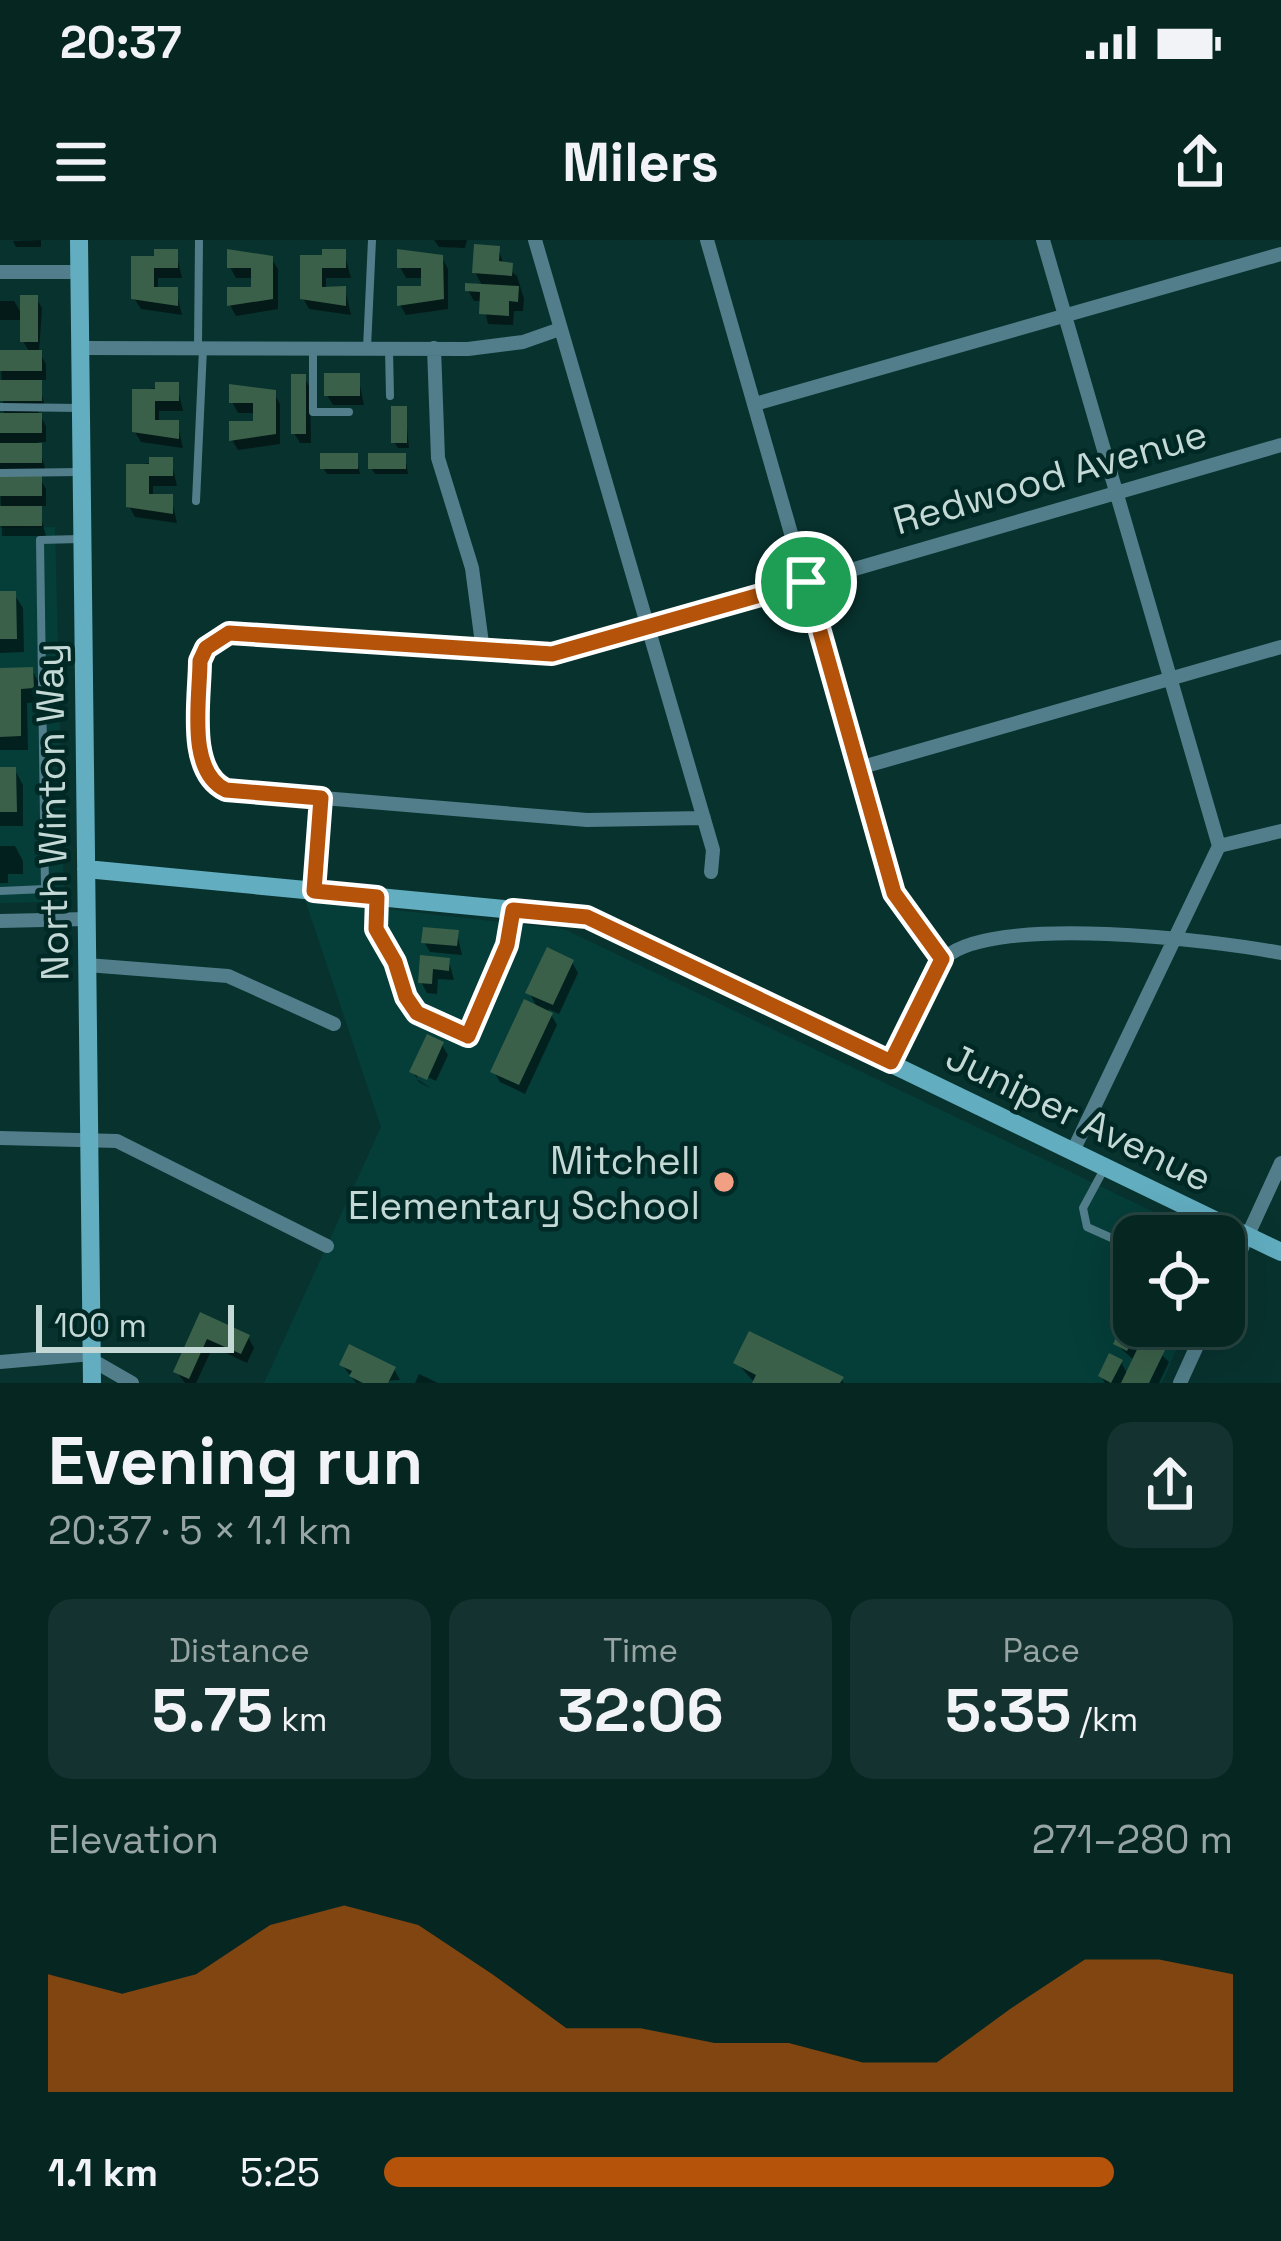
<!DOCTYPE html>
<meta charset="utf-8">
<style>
:root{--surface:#062622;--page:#14322f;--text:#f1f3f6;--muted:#98a5a5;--line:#274340;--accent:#b45309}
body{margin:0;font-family:"Space Grotesk",sans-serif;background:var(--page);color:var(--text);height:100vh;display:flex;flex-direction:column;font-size:45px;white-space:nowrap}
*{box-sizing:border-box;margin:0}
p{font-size:39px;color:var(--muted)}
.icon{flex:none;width:66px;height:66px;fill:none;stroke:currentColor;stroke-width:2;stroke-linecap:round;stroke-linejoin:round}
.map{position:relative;height:1143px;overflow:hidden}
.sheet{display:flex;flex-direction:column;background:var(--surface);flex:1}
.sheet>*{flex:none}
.tools{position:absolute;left:1113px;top:975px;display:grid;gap:24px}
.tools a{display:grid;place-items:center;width:132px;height:132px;border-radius:24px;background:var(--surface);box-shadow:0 12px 48px #0002,0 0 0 3px var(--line);font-size:60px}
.scale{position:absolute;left:36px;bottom:30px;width:198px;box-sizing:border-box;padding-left:12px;border:6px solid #c4d9d6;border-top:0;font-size:33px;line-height:42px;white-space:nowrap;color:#c4d9d6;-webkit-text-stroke:9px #002825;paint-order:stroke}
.pin{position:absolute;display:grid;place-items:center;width:102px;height:102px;color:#fff;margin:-51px;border:6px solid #fff;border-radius:50%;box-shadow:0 3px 12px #0007}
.round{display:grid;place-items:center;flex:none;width:126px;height:126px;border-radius:24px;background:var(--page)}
.headline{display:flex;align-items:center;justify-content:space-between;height:204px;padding:0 48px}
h1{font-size:66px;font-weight:700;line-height:90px}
.metrics{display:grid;grid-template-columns:repeat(3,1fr);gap:18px;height:204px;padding:12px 48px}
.metrics div{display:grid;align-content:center;border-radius:24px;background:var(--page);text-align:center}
.metrics b{font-size:60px;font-weight:700}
.metrics small{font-size:33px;font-weight:400}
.metrics p{font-size:33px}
.chart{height:336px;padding:24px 48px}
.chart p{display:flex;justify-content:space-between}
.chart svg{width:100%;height:216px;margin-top:12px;fill:var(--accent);opacity:.7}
ul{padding:0 48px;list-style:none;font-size:39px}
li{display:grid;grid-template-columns:192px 144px 1fr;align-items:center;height:90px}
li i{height:30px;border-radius:15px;background:var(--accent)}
.status{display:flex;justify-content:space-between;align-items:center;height:84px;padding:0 60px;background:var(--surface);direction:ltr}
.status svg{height:33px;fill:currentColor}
header{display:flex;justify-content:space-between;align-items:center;height:156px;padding:0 48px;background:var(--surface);font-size:54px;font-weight:700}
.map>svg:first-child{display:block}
</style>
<div class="status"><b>20:37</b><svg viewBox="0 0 49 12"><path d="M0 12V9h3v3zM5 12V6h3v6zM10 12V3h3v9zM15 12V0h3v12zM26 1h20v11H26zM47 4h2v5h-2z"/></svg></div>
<header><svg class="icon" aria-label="menu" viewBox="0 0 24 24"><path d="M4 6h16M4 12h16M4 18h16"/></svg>Milers<svg class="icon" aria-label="share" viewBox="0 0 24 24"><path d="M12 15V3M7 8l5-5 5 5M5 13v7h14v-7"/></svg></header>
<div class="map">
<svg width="1281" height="1143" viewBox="0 0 1281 1143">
<rect width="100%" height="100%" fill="#08322e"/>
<path fill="#053d39" d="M 55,287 L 64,652 L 55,662 L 0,663 L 0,288 Z
M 305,660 L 564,689 L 1204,996 L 1134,996 L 1134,1086 L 1187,1086 L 1162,1143 L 264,1143 L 381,887 Z"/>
<path fill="#0007" d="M 41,0 L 41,7 L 16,7 L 13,1 Z
M 434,0 L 467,0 L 465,8 L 439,7 Z
M 498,8 L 504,25 L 517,36 L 524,59 L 523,71 L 514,71 L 513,85 L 488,84 L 483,61 L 474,61 L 468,50 L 483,47 L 475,32 Z
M 176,12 L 182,38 L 158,38 L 158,50 L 176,50 L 182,75 L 141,69 L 134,58 L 134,19 Z
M 344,12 L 351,38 L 326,38 L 326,50 L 345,49 L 351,75 L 309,69 L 303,58 L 303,18 Z
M 271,18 L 278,29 L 278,69 L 236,76 L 230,65 L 254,50 L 254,38 L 236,38 L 230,27 Z
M 442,18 L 448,29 L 448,69 L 406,75 L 400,65 L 424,49 L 424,38 L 406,38 L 400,27 Z
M 36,58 L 42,68 L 39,112 L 46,124 L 46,140 L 38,140 L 46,170 L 37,170 L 46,186 L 46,202 L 38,202 L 46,232 L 0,230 L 0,176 L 4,176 L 0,113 L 30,113 L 23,101 L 23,80 L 0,80 L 0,61 L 14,61 L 23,76 Z
M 358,136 L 364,165 L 333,165 L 327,155 Z
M 304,137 L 310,148 L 311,203 L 300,203 L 294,193 Z
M 177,145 L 183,171 L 159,171 L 159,183 L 177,183 L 183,208 L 141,202 L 135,192 L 135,151 Z
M 274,153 L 280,164 L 280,204 L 238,210 L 232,200 L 256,184 L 256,173 L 238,173 L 232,162 Z
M 405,169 L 409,208 L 398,208 L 394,202 Z
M 356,216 L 360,234 L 327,234 L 323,228 Z
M 405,216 L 408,234 L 375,234 L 371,228 Z
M 171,220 L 177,246 L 153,246 L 153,257 L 171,257 L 177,283 L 135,277 L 129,266 L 129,226 Z
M 0,239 L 40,239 L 46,249 L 46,266 L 38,266 L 46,296 L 2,296 Z
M 0,354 L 14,354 L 23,368 L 24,412 L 0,413 Z
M 32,430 L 40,445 L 40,462 L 27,463 L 28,510 L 0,510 L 0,431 Z
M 0,530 L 15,530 L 23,545 L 23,586 L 0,586 Z
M 0,606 L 15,606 L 23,621 L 23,634 L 8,634 L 8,643 L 0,643 Z
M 457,693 L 462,715 L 430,712 L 424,702 Z
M 423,719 L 449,721 L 454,740 L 438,739 L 437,754 L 427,753 L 421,742 Z
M 572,722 L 578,733 L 559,774 L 548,769 L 557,785 L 525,854 L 500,842 L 494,832 L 538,769 L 529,752 Z
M 442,805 L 448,815 L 436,841 L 417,832 L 417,839 L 432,849 L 419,842 L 413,832 Z
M 202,1076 L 248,1097 L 254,1108 L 247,1123 L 213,1107 L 196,1143 L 185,1143 L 176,1131 Z
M 1149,1086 L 1178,1086 L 1181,1091 L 1174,1105 L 1154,1095 Z
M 1136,1090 L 1169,1122 L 1159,1143 L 1105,1143 L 1101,1136 L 1121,1122 L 1128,1135 L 1135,1121 L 1116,1104 Z
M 737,1123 L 841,1139 L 844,1143 L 755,1143 Z
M 342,1125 L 394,1129 L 400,1140 L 356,1143 Z
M 419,1134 L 438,1143 L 415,1143 Z"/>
<path fill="#3a6049" d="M 474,4 L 500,6 L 499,21 L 513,23 L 512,36 L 472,33 Z
M 154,9 L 178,9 L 178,28 L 154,28 L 154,47 L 178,47 L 178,66 L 131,59 L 131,16 L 154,16 Z
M 227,9 L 273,16 L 273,59 L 227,66 L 227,47 L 251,47 L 251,28 L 227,28 Z
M 322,9 L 346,9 L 346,28 L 322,28 L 322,47 L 346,46 L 346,66 L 300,59 L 300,15 L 322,15 Z
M 397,9 L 443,15 L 444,59 L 397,66 L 397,46 L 421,46 L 421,28 L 397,28 Z
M 465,43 L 519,46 L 518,62 L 509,61 L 509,76 L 479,74 L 480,52 L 465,51 Z
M 20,55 L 38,55 L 38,102 L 20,102 Z
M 0,110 L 42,110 L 42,131 L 0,131 Z
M 324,133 L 360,133 L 360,156 L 324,156 Z
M 291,134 L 306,134 L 306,194 L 291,194 Z
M 0,140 L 42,140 L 42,161 L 0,161 Z
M 155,142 L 179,142 L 179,161 L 155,161 L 155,180 L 179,180 L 179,199 L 132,192 L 132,149 L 155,149 Z
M 229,144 L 276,150 L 276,194 L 229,201 L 229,181 L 253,181 L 253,163 L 229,163 Z
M 391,166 L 407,166 L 407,203 L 391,203 Z
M 0,173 L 42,173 L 42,193 L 0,193 Z
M 0,203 L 42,203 L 42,223 L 0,223 Z
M 320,213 L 358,213 L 358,229 L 320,229 Z
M 368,213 L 406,213 L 406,229 L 368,229 Z
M 149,217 L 173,217 L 173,236 L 149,236 L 149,254 L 173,254 L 173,274 L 126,267 L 126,224 L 149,224 Z
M 0,236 L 42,236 L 42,256 L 0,256 Z
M 0,266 L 42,266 L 42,286 L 0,286 Z
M 0,351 L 16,351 L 17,399 L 0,399 Z
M 33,427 L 34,448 L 21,449 L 21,496 L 0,497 L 0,428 Z
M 0,527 L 16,527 L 17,572 L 0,572 Z
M 423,687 L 459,690 L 457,706 L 421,703 Z
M 547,707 L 574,720 L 553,765 L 525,753 Z
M 420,715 L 450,718 L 449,731 L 433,729 L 432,744 L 418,743 Z
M 524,759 L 553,773 L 519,845 L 490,832 Z
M 427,794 L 444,802 L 427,840 L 409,832 Z
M 200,1072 L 250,1095 L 241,1114 L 207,1099 L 189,1139 L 173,1132 Z
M 1124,1080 L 1139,1087 L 1127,1111 L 1113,1104 Z
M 749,1091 L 844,1137 L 840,1143 L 752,1143 L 756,1135 L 733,1123 Z
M 1142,1099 L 1165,1110 L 1149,1143 L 1121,1143 Z
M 349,1104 L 396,1127 L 388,1143 L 363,1143 L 349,1136 L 352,1131 L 339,1125 Z
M 1109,1113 L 1123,1120 L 1111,1143 L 1098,1136 Z"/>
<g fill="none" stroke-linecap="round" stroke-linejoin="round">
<path stroke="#517e8a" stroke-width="8" d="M 198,106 L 199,0
M 367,108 L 372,0
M 313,109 L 313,172 L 349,172
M 389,109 L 390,156
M 0,167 L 80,168
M 0,233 L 80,232
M 196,261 L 203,109
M 0,651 L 45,649 L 40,300 L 80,299
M 377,658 L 376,689 L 396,722 L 406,757 L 417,773 L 468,796 L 507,705 L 513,672
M 1103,931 L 1083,968 L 1087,987 L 1134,1008"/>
<path stroke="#517e8a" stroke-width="14" d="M 535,0 L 713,610 L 711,632
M 707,0 L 894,653 L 942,719
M 1043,0 L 1219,606 L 1073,911
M 0,32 L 80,32
M 81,108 L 468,109 L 523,102 L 560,89
M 434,108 L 438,218 L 472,328 L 483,411
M 755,164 L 1281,14
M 859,528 L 1281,407
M 704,578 L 587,580 L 226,550 C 186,531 200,459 200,421 L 206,408 L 229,393 L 510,413 L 576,410 L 1281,205
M 1219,606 L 1281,591
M 314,651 L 321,558
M 0,681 L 87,679
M 87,725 L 228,736 L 334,784
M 891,822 C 905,791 919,739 946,717 C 996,674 1214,700 1281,713
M 0,898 L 117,901 L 327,1006
M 1224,1047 L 1281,923
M 92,1120 L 132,1143
M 0,1122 L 92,1114
M 1180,1143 L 1206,1086"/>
<path stroke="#62adc0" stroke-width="18" d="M 79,0 L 92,1143
M 86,629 L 587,677 L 1281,1012"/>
</g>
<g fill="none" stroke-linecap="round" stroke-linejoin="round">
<defs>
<path id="route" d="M 806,342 L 894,653 L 942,719 L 891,822 L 587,677 L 513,670 L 507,705 L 468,796 L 417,773 L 406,757 L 395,722 L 376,689 L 377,657 L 314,651 L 321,558 L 226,550 C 186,531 200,459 200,421 L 206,408 L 229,393 L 552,414 Z"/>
</defs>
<use href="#route" stroke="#fff" stroke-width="24"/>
<use href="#route" stroke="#b45309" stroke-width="15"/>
</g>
<circle fill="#f39f84" stroke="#002825" stroke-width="4.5" cx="724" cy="942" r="12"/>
<g text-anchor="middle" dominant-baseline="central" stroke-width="9" stroke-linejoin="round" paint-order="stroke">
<g font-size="39" fill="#c4d9d6" stroke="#002825">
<text transform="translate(1050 237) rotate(-16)">Redwood Avenue</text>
<text transform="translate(52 572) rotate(-91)">North Winton Way</text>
<text transform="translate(1079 877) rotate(26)">Juniper Avenue</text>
</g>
<g font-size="39" fill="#c4d9d6" stroke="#002825" text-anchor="end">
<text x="700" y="920">Mitchell<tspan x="700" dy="45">Elementary School</tspan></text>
</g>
</g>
</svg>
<div class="tools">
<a><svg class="icon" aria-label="locate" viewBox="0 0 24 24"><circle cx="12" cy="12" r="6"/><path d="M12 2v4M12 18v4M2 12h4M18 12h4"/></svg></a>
</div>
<div class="scale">100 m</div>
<div class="pin" style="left:806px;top:342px;background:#1e9e55"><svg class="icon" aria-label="arrive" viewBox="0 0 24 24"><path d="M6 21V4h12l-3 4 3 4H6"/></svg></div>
</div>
<section class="sheet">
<div class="headline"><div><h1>Evening run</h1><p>20:37 · 5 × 1.1 km</p></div><a class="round"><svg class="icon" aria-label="share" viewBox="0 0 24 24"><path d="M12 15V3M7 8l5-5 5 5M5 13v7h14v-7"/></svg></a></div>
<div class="metrics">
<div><p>Distance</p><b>5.75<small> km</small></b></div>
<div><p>Time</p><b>32:06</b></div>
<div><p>Pace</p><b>5:35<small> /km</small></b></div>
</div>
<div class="chart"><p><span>Elevation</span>271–280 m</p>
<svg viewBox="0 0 160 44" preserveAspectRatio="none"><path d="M0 44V20L10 24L20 20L30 10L40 6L50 10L60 20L70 31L80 31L90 34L100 34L110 38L120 38L130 27L140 17L150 17L160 20V44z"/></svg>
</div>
<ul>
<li><b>1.1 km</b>5:25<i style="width:86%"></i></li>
</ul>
</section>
